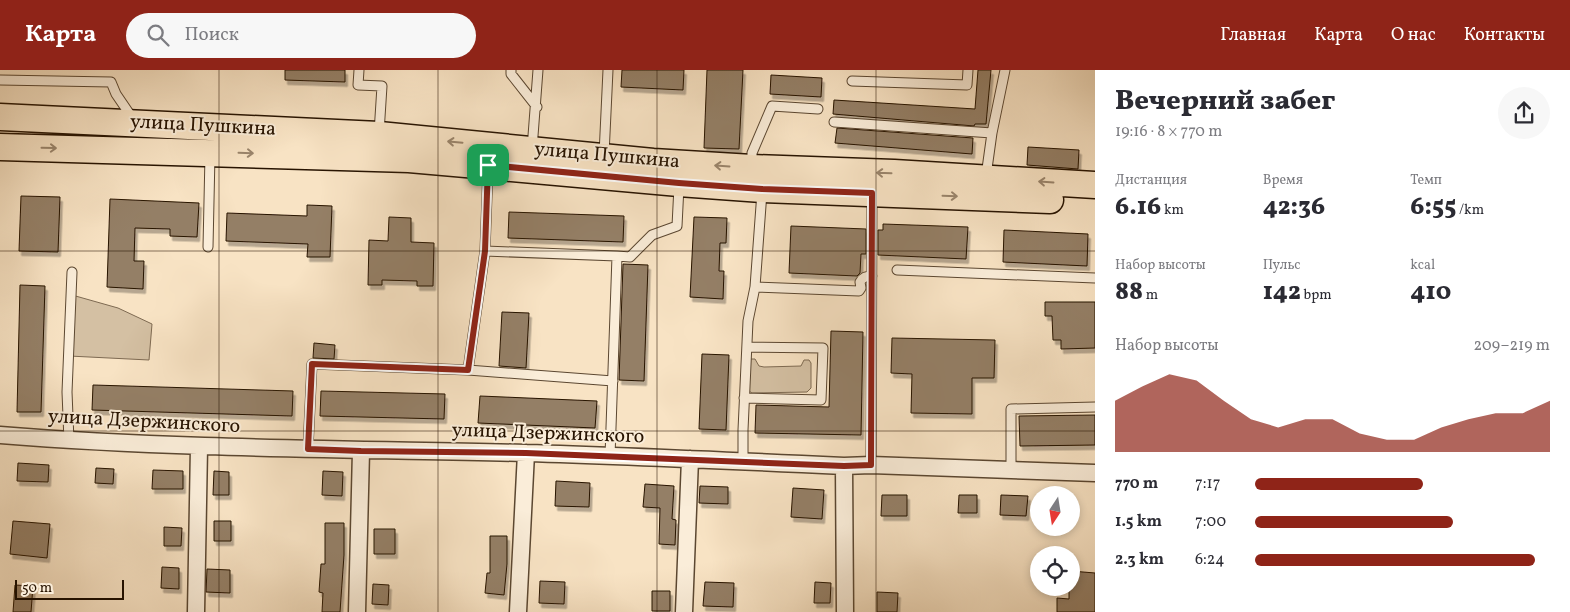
<!DOCTYPE html>
<html lang="ru">
<meta charset="utf-8">
<style>
:root{--surface:#fff;--page:#f7f7f7;--text:#2b2b33;--muted:#7c7c81;--accent:#8f2418}
body{margin:0;font-family:Vollkorn,serif;background:var(--page);color:var(--text);height:100vh;display:flex;flex-direction:column;font-size:19px;white-space:nowrap}
*{box-sizing:border-box;margin:0}
p{font-size:16px;color:var(--muted)}
.icon{flex:none;width:28px;height:28px;fill:none;stroke:currentColor;stroke-width:2;stroke-linecap:round;stroke-linejoin:round}
.map{position:relative;flex:1;overflow:hidden}
.details{display:flex;flex-direction:column;background:var(--surface);width:475px}
.details>*{flex:none}
.needle{width:32px;rotate:192deg}
.fabs{position:absolute;left:1030px;top:416px;display:grid;gap:10px}
.fabs a{display:grid;place-items:center;width:50px;height:50px;border-radius:50%;background:var(--surface);box-shadow:0 2px 8px #0003;font-size:25px}
.scale{position:absolute;left:15px;bottom:12px;width:109px;box-sizing:border-box;padding-left:5px;border:2px solid #271300;border-top:0;font-size:14px;line-height:18px;white-space:nowrap;color:#271300;-webkit-text-stroke:4px #faedd9;paint-order:stroke}
.pin{position:absolute;display:grid;place-items:center;width:42px;height:42px;color:#fff;margin:-21px;border-radius:10px;box-shadow:0 2px 8px #0006}
.round{display:grid;place-items:center;flex:none;width:52px;height:52px;border-radius:26px;background:var(--page)}
.head{display:flex;align-items:center;justify-content:space-between;height:85px;padding:0 20px}
h1{font-size:28px;font-weight:800;line-height:38px}
.figures{display:grid;grid-template-columns:repeat(3,1fr);gap:8px;height:85px;padding:5px 20px}
.figures div{display:grid;align-content:center}
.figures b{font-size:25px;font-weight:800}
.figures small{font-size:14px;font-weight:400}
.figures p{font-size:14px}
.chart{height:140px;padding:10px 20px}
.chart p{display:flex;justify-content:space-between}
.chart svg{width:100%;height:90px;margin-top:5px;fill:var(--accent);opacity:.7}
ul{padding:0 20px;list-style:none;font-size:16px}
li{display:grid;grid-template-columns:80px 60px 1fr;align-items:center;height:38px}
li i{height:12px;border-radius:6px;background:var(--accent)}
header{display:flex;align-items:center;gap:30px;box-sizing:border-box;height:70px;padding:0 25px;background:var(--accent);color:#fff}
header strong{font-size:24px}
nav{display:flex;gap:28px;margin-inline-start:auto;font-size:18px}
.search{width:350px;height:45px;background:var(--page);display:flex;align-items:center;gap:12px;box-sizing:border-box;padding:0 18px;border-radius:28px;color:var(--muted);font-size:19px}
main{display:flex;flex:1;min-height:0}
.map>svg:first-child{display:block}
</style>
<header>
<strong>Карта</strong>
<div class="search"><svg class="icon" aria-label="search" viewBox="0 0 24 24"><circle cx="10" cy="10" r="6"/><path d="M15 15l6 6"/></svg>Поиск</div>
<nav><a>Главная</a><a>Карта</a><a>О нас</a><a>Контакты</a></nav>
</header>
<main>
<div class="map">
<svg width="1095" height="542" viewBox="0 0 1095 542">
<defs>
<filter id="shadow"><feDropShadow dx="2.5" dy="4.5" stdDeviation="0" flood-color="#0004"/></filter>
</defs>
<rect width="100%" height="100%" fill="#f8e3c4"/>
<filter id="stains"><feTurbulence type="fractalNoise" baseFrequency=".004" numOctaves="4"/><feColorMatrix values="0 0 0 0 .2 0 0 0 0 .09 0 0 0 0 .02 0 0 0 .5 -.17"/></filter>
<radialGradient id="worn" r=".72"><stop offset=".6" stop-color="#630" stop-opacity="0"/><stop offset="1" stop-color="#630" stop-opacity=".3"/></radialGradient>
<path fill="#d4c0a3" stroke="#7e6a52" d="M 72,225 L 118,238 L 152,254 L 149,290 L 69,286 Z
M 749,289 L 755,289 L 759,296 L 764,297 L 801,296 L 804,290 L 809,290 L 811,293 L 811,318 L 807,322 L 752,323 L 749,321 Z"/>
<path fill="#947f66" stroke="#271300" filter="url(#shadow)" d="M 285,0 L 345,0 L 345,12 L 285,10 Z
M 622,0 L 684,0 L 683,20 L 621,17 Z
M 707,0 L 743,0 L 739,79 L 704,78 Z
M 978,0 L 991,0 L 986,54 L 975,54 L 974,56 L 833,44 L 834,30 L 975,39 Z
M 771,5 L 822,8 L 821,27 L 770,24 Z
M 837,58 L 973,68 L 972,84 L 835,73 Z
M 1028,77 L 1079,80 L 1078,99 L 1027,95 Z
M 21,126 L 60,127 L 58,182 L 19,181 Z
M 110,129 L 199,133 L 197,167 L 170,166 L 170,159 L 135,158 L 134,191 L 144,191 L 143,219 L 107,217 Z
M 307,135 L 332,136 L 330,187 L 307,187 L 308,174 L 226,171 L 227,143 L 307,146 Z
M 509,142 L 624,146 L 623,172 L 508,168 Z
M 389,147 L 411,148 L 411,172 L 434,173 L 433,216 L 417,216 L 417,211 L 382,210 L 382,215 L 368,215 L 369,170 L 388,171 Z
M 694,147 L 727,148 L 726,173 L 720,173 L 719,201 L 724,201 L 723,229 L 690,227 Z
M 883,154 L 968,157 L 966,189 L 878,185 L 878,160 L 883,160 Z
M 791,156 L 866,159 L 866,184 L 861,184 L 860,203 L 857,206 L 789,203 Z
M 1004,160 L 1088,164 L 1087,196 L 1003,192 Z
M 623,194 L 648,195 L 644,311 L 619,310 Z
M 20,215 L 45,216 L 41,342 L 17,342 Z
M 1045,232 L 1095,232 L 1095,278 L 1061,279 L 1061,270 L 1053,270 L 1052,246 L 1045,246 Z
M 502,242 L 529,243 L 526,298 L 499,296 Z
M 831,261 L 863,262 L 861,365 L 755,363 L 756,335 L 829,337 Z
M 892,268 L 995,270 L 994,308 L 972,308 L 972,344 L 911,343 L 912,304 L 891,303 Z
M 314,273 L 335,275 L 334,289 L 313,288 Z
M 702,284 L 729,285 L 726,360 L 699,359 Z
M 93,315 L 293,321 L 292,346 L 92,340 Z
M 321,321 L 445,324 L 444,349 L 320,346 Z
M 480,326 L 597,331 L 595,358 L 478,353 Z
M 1095,345 L 1095,375 L 1020,376 L 1019,346 Z
M 18,393 L 49,395 L 48,412 L 17,411 Z
M 96,398 L 114,399 L 113,414 L 95,413 Z
M 153,400 L 183,401 L 183,419 L 152,419 Z
M 214,401 L 229,402 L 229,425 L 213,425 Z
M 323,401 L 343,402 L 342,426 L 322,425 Z
M 556,411 L 590,413 L 589,437 L 555,436 Z
M 645,414 L 674,416 L 672,449 L 676,450 L 675,475 L 659,474 L 660,438 L 643,437 Z
M 700,416 L 728,417 L 728,434 L 699,433 Z
M 793,418 L 824,420 L 822,449 L 791,447 Z
M 882,425 L 907,425 L 907,446 L 881,446 Z
M 959,425 L 977,425 L 977,443 L 958,443 Z
M 1001,425 L 1028,426 L 1026,446 L 1000,445 Z
M 13,451 L 50,454 L 47,488 L 10,484 Z
M 214,451 L 231,451 L 231,471 L 214,471 Z
M 325,453 L 344,453 L 344,485 L 340,542 L 322,542 L 323,523 L 319,522 L 321,494 L 325,494 Z
M 164,457 L 182,458 L 181,476 L 164,476 Z
M 374,459 L 395,459 L 395,484 L 374,484 Z
M 490,466 L 507,466 L 507,494 L 504,525 L 485,523 L 487,503 L 490,503 Z
M 162,497 L 179,498 L 179,519 L 161,518 Z
M 207,499 L 230,500 L 230,523 L 206,522 Z
M 1071,501 L 1095,503 L 1095,542 L 1057,542 L 1057,528 L 1069,529 L 1069,518 L 1071,518 Z
M 540,511 L 565,512 L 564,534 L 539,533 Z
M 705,512 L 734,513 L 733,537 L 703,536 Z
M 815,512 L 831,513 L 830,533 L 814,533 Z
M 373,514 L 389,515 L 388,535 L 372,534 Z
M 15,515 L 33,516 L 31,542 L 13,542 Z
M 652,521 L 670,521 L 670,541 L 652,541 Z
M 877,522 L 898,523 L 897,542 L 877,542 Z"/>
<g fill="none" stroke-linecap="round" stroke-linejoin="round">
<defs>
<path id="service" d="M 359,0 L 358,15 L 382,16 L 379,63
M 511,0 L 511,4 L 537,37
M 0,10 L 111,12 L 116,24 L 133,49
M 852,11 L 967,15 L 968,0
M 834,52 L 992,63
M 532,79 L 538,0
M 604,85 L 608,0
M 752,95 L 752,83 L 772,36 L 818,39
M 986,106 L 992,63 L 1005,0
M 208,177 L 210,85
M 485,181 L 617,186
M 897,200 L 1095,208
M 755,217 L 859,221 L 861,218 L 860,212 C 863,207 866,206 872,206
M 468,300 L 485,181 L 488,98
M 744,328 L 821,330 L 823,278 L 747,277
M 69,371 L 67,322 L 72,202
M 308,379 L 312,294 L 468,300 L 613,311
M 610,386 L 617,186 L 630,187 L 652,165 L 677,156 L 679,116
M 743,391 L 743,360 L 748,251 L 755,217 L 762,122
M 871,395 L 872,125
M 1011,400 L 1011,339 L 1095,337"/>
<path id="minor" d="M 0,365 C 175,379 350,379 526,383 C 632,386 738,391 844,396 L 871,395 L 1095,403
M 844,396 L 845,542
M 196,542 L 199,377
M 357,542 L 361,381
M 518,542 L 526,383
M 684,542 L 690,389"/>
<path id="primary" d="M 0,47 L 379,65 L 653,92 L 752,98 L 894,103 L 1095,115
M 0,77 L 409,89 L 679,113 L 762,119 L 1050,130"/>
</defs>
<use href="#service" stroke="#5b4731" stroke-width="11"/>
<use href="#minor" stroke="#5b4731" stroke-width="19"/>
<use href="#primary" stroke="#271300" stroke-width="29"/>
<use href="#service" stroke="#faedd9" stroke-width="9"/>
<use href="#minor" stroke="#faedd9" stroke-width="16"/>
<use href="#primary" stroke="#f8e3c4" stroke-width="26"/>
</g>
<defs><path id="oneway-shaft" d="M-6 0H5M1.5-3L5.5 0L1.5 3" fill="none" stroke-width="1.6" stroke-linecap="round" stroke-linejoin="round" transform="scale(1.25)"/></defs>
<g stroke="#9a856c">
<use href="#oneway-shaft" transform="translate(455 72) rotate(-175)"/>
<use href="#oneway-shaft" transform="translate(49 78) rotate(1)"/>
<use href="#oneway-shaft" transform="translate(246 83) rotate(2)"/>
<use href="#oneway-shaft" transform="translate(722 96) rotate(-176)"/>
<use href="#oneway-shaft" transform="translate(884 103) rotate(-178)"/>
<use href="#oneway-shaft" transform="translate(1046 112) rotate(-176)"/>
<use href="#oneway-shaft" transform="translate(950 126) rotate(2)"/>
</g>
<g fill="none" stroke-linecap="round" stroke-linejoin="round">
<defs>
<path id="route" d="M 488,95 L 679,113 L 762,119 L 872,123 L 871,395 L 844,396 L 526,383 L 361,381 L 308,379 L 312,294 L 468,300 L 485,181 Z"/>
</defs>
<use href="#route" stroke="#fff" stroke-width="10"/>
<use href="#route" stroke="#8f2418" stroke-width="6"/>
</g>
<path fill="none" stroke="#271300" stroke-width="1" stroke-opacity="0.55" d="M 219,0 L 219,542M 438,0 L 438,542M 657,0 L 657,542M 876,0 L 876,542M 0,181 L 1095,181M 0,361 L 1095,361"/>
<g text-anchor="middle" dominant-baseline="central" stroke-width="4" stroke-linejoin="round" paint-order="stroke">
<g font-size="20" fill="#271300" stroke="#faedd9">
<text transform="translate(203 56) rotate(3)">улица Пушкина</text>
<text transform="translate(607 86) rotate(5)">улица Пушкина</text>
<text transform="translate(144 352) rotate(3)">улица Дзержинского</text>
<text transform="translate(548 364) rotate(2)">улица Дзержинского</text>
</g>
</g>
<rect width="100%" height="100%" filter="url(#stains)"/>
<rect width="100%" height="100%" fill="url(#worn)"/>
</svg>
<div class="fabs">
<a><svg class="needle" viewBox="-14 -14 28 28"><path d="M0-13l5 13h-10z" fill="#e53935"/><path d="M0 13l5-13h-10z" fill="#7c7c81"/></svg></a>
<a><svg class="icon" aria-label="locate" viewBox="0 0 24 24"><circle cx="12" cy="12" r="6"/><path d="M12 2v4M12 18v4M2 12h4M18 12h4"/></svg></a>
</div>
<div class="scale">50 m</div>
<div class="pin" style="left:488px;top:95px;background:#1e9e55"><svg class="icon" aria-label="arrive" viewBox="0 0 24 24"><path d="M6 21V4h12l-3 4 3 4H6"/></svg></div>
</div>
<section class="details">
<div class="head"><div><h1>Вечерний забег</h1><p>19:16 · 8 × 770 m</p></div><a class="round"><svg class="icon" aria-label="share" viewBox="0 0 24 24"><path d="M12 15V3M7 8l5-5 5 5M5 13v7h14v-7"/></svg></a></div>
<div class="figures">
<div><p>Дистанция</p><b>6.16<small> km</small></b></div>
<div><p>Время</p><b>42:36</b></div>
<div><p>Темп</p><b>6:55<small> /km</small></b></div>
</div>
<div class="figures">
<div><p>Набор высоты</p><b>88<small> m</small></b></div>
<div><p>Пульс</p><b>142<small> bpm</small></b></div>
<div><p>kcal</p><b>410</b></div>
</div>
<div class="chart"><p><span>Набор высоты</span>209–219 m</p>
<svg viewBox="0 0 160 44" preserveAspectRatio="none"><path d="M0 44V19L10 12L20 6L30 9L40 19L50 28L60 32L70 28L80 28L90 35L100 38L110 38L120 32L130 28L140 25L150 25L160 19V44z"/></svg>
</div>
<ul>
<li><b>770 m</b>7:17<i style="width:57%"></i></li>
<li><b>1.5 km</b>7:00<i style="width:67%"></i></li>
<li><b>2.3 km</b>6:24<i style="width:95%"></i></li>
</ul>
</section>
</main>
